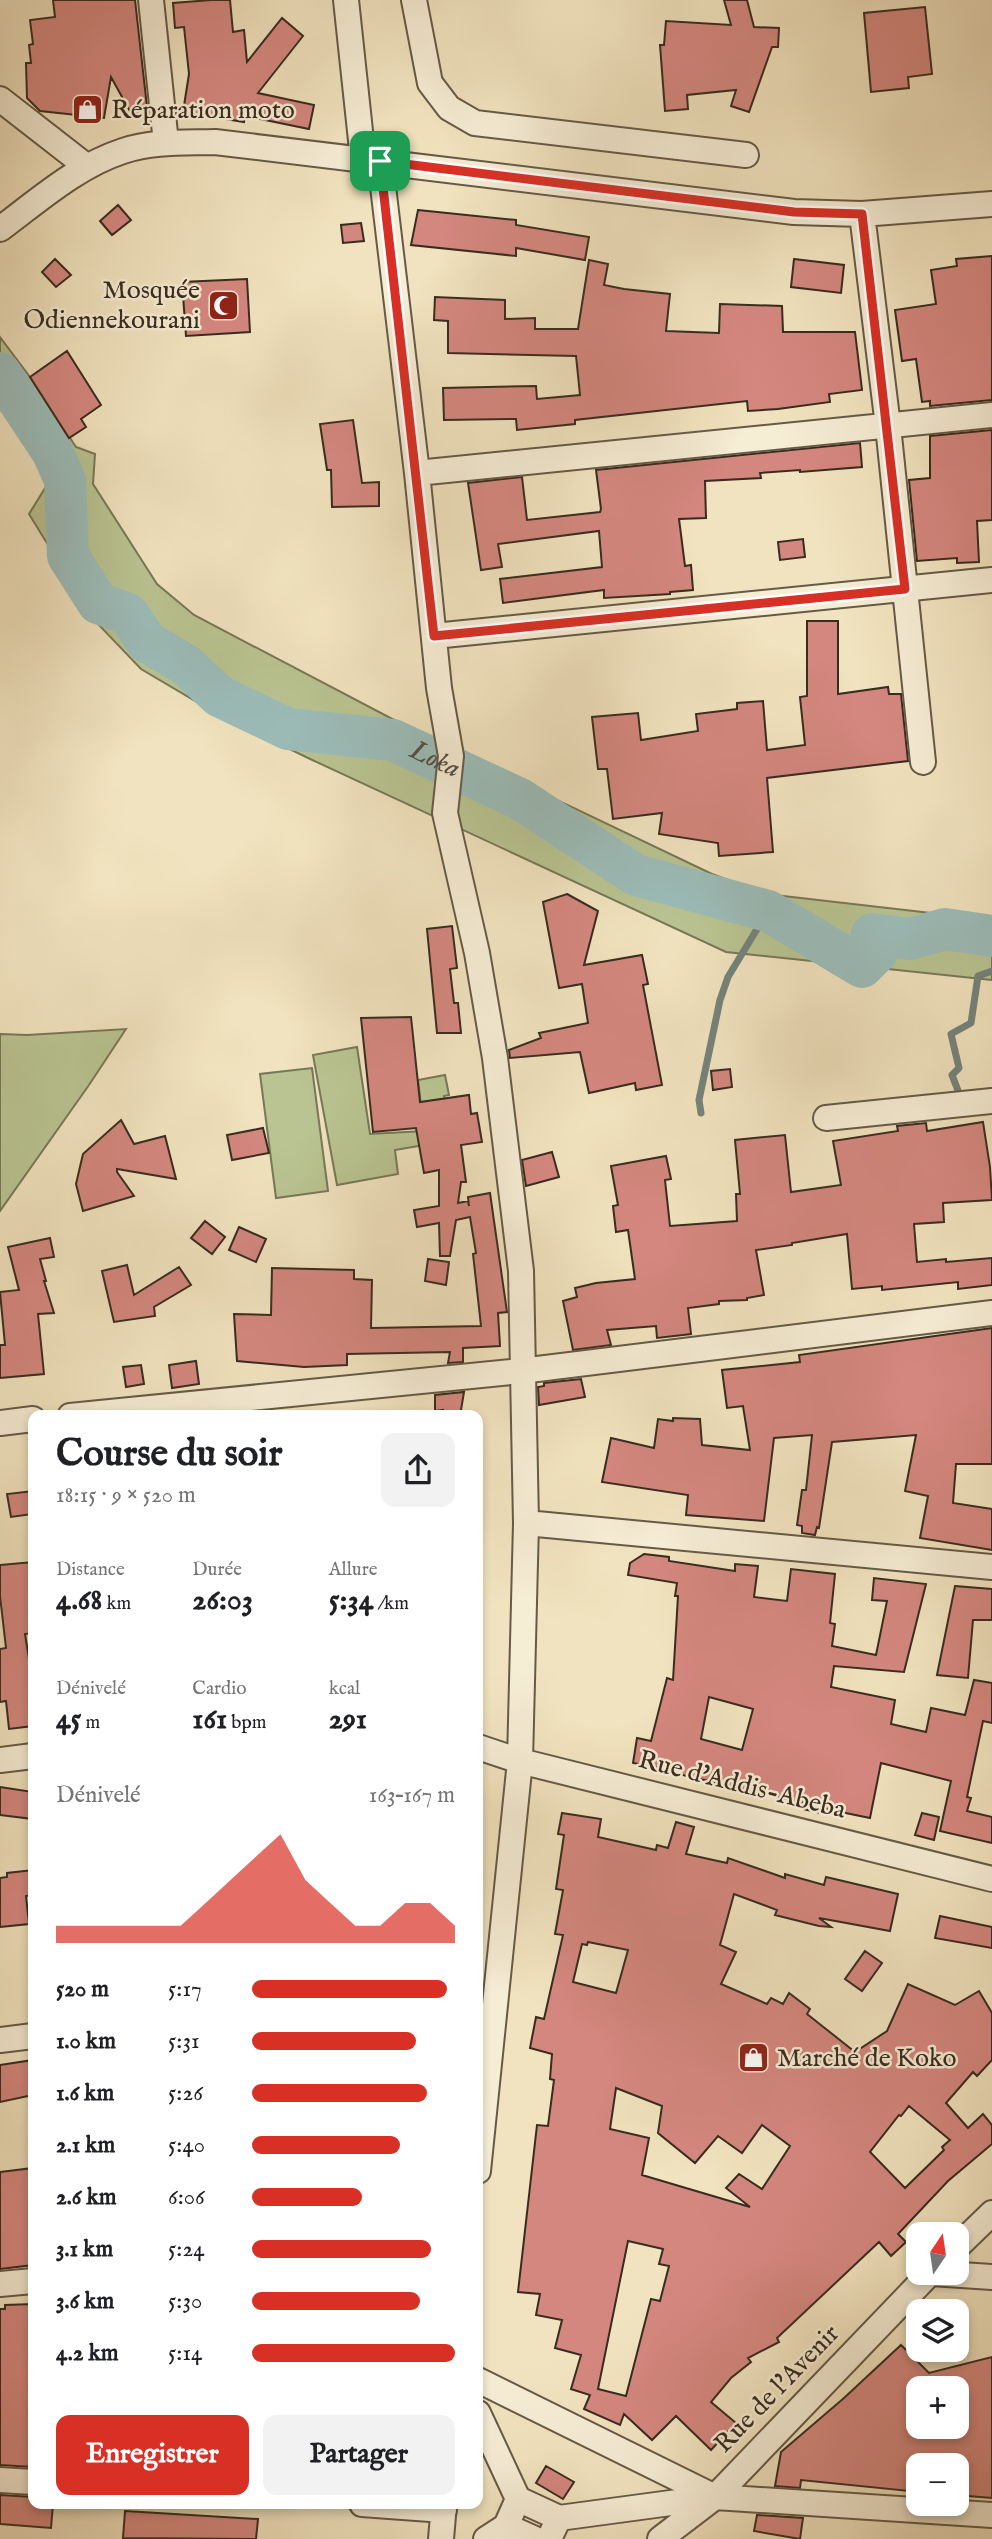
<!DOCTYPE html>
<html lang="fr">
<meta charset="utf-8">
<style>
:root{--surface:#fff;--page:#f2f2f2;--text:#202124;--muted:#757577;--accent:#d93025}
body{margin:0;font-family:"IM FELL English",serif;background:var(--page);color:var(--text);height:100vh;display:flex;flex-direction:column;font-size:26px;white-space:nowrap}
*{box-sizing:border-box;margin:0}
p{font-size:23px;color:var(--muted)}
.icon{flex:none;width:38px;height:38px;fill:none;stroke:currentColor;stroke-width:2;stroke-linecap:round;stroke-linejoin:round}
.map{position:relative;flex:1;overflow:hidden}
.panel{position:absolute;left:28px;top:1410px;width:455px;height:1099px;display:flex;flex-direction:column;background:var(--surface);border-radius:14px;box-shadow:0 4px 10px #0003}
.panel>*{flex:none}
.needle{width:46px;rotate:13deg}
.controls{position:absolute;left:906px;top:2222px;display:grid;gap:14px}
.controls a{display:grid;place-items:center;width:63px;height:63px;border-radius:14px;background:var(--surface);box-shadow:0 4px 10px #0003;font-size:35px}
.pin{position:absolute;display:grid;place-items:center;width:60px;height:60px;color:#fff;margin:-30px;border-radius:14px;box-shadow:0 4px 10px #0006}
.round{display:grid;place-items:center;flex:none;width:74px;height:74px;border-radius:14px;background:var(--page)}
.overview{display:flex;align-items:center;justify-content:space-between;height:119px;padding:0 28px}
h1{font-size:38px;font-weight:700;line-height:52px}
.metrics{display:grid;grid-template-columns:repeat(3,1fr);gap:10px;height:119px;padding:7px 28px}
.metrics div{display:grid;align-content:center}
.metrics b{font-size:30px;font-weight:700}
.metrics small{font-size:19px;font-weight:400}
.metrics p{font-size:19px}
.chart{height:196px;padding:14px 28px}
.chart p{display:flex;justify-content:space-between}
.chart svg{width:100%;height:126px;margin-top:7px;fill:var(--accent);opacity:.7}
.primary-button{display:flex;gap:14px;margin-top:auto;padding:14px 28px}
.primary-button a{flex:1;height:80px;border-radius:14px;background:var(--accent);color:#fff;font-size:28px;font-weight:700;line-height:80px;text-align:center}
.primary-button a+a{background:var(--page);color:var(--text)}
ul{padding:0 28px;list-style:none;font-size:23px}
li{display:grid;grid-template-columns:112px 84px 1fr;align-items:center;height:52px}
li i{height:18px;border-radius:9px;background:var(--accent)}
.map>svg:first-child{display:block}
</style>
<div class="map">
<svg width="992" height="2539" viewBox="0 0 992 2539">
<rect width="100%" height="100%" fill="#f1e3bf"/>
<filter id="stains"><feTurbulence type="fractalNoise" baseFrequency=".00286" numOctaves="4"/><feColorMatrix values="0 0 0 0 .2 0 0 0 0 .09 0 0 0 0 .02 0 0 0 .5 -.17"/></filter>
<radialGradient id="worn" r=".72"><stop offset=".6" stop-color="#630" stop-opacity="0"/><stop offset="1" stop-color="#630" stop-opacity=".3"/></radialGradient>
<path fill="#b9c492" stroke="#787858" stroke-width="2" d="M 0,337 L 30,377 L 76,447 L 95,454 L 93,484 L 157,584 L 194,615 L 440,744 L 712,874 L 766,894 L 992,920 L 992,980 L 726,952 L 308,758 L 214,712 L 141,669 L 95,621 L 29,514 L 55,472 L 0,394 Z
M 126,1029 L 89,1085 L 0,1211 L 0,1034 L 27,1035 Z
M 357,1047 L 370,1134 L 424,1131 L 418,1080 L 445,1075 L 449,1095 L 444,1096 L 447,1114 L 424,1145 L 395,1150 L 398,1174 L 337,1185 L 313,1055 Z
M 312,1068 L 328,1191 L 276,1198 L 260,1074 Z"/>
<g fill="none" stroke-linecap="round" stroke-linejoin="round">
<path stroke="#74837c" stroke-width="7" d="M 954,1096 L 959,1093 L 952,1075 L 959,1068 L 951,1034 L 971,1023 L 978,976 L 992,971
M 701,1113 L 699,1100 L 720,1000 L 728,977 L 768,911"/>
<path stroke="#9cbdba" stroke-width="42" id="s1" d="M 0,373 L 52,451 L 65,480 L 68,556 L 98,603 L 128,614 L 147,642 L 186,665 L 219,696 L 288,729 L 393,740 L 520,799 L 636,875 L 768,911 L 862,967 L 877,952 L 872,934 L 910,939 L 945,929 L 992,936"/>
</g>
<path fill="#d4877f" stroke="#382c1f" stroke-width="2" fill-rule="evenodd" d="M 53,0 L 135,0 L 147,107 L 132,115 L 111,77 L 104,118 L 40,111 L 27,98 L 26,63 L 31,63 L 29,45 L 33,44 L 30,20 L 55,17 Z
M 211,0 L 230,0 L 233,32 L 244,30 L 247,62 L 282,18 L 303,36 L 258,93 L 314,105 L 309,129 L 245,116 L 244,122 L 183,112 L 189,74 L 184,27 L 175,28 L 173,3 Z
M 724,0 L 747,0 L 754,27 L 779,28 L 778,47 L 772,47 L 749,112 L 731,106 L 736,90 L 687,95 L 688,109 L 665,111 L 660,45 L 664,45 L 666,21 L 731,25 Z
M 925,7 L 932,74 L 908,77 L 909,88 L 871,92 L 864,13 Z
M 118,205 L 131,220 L 112,235 L 100,221 Z
M 418,210 L 516,220 L 516,225 L 589,237 L 585,260 L 516,248 L 516,256 L 411,245 Z
M 361,223 L 364,241 L 343,243 L 341,225 Z
M 992,256 L 992,400 L 930,406 L 930,401 L 922,402 L 916,359 L 902,361 L 895,310 L 936,304 L 931,270 L 957,266 L 956,259 Z
M 55,259 L 71,275 L 56,287 L 42,272 Z
M 794,259 L 844,265 L 841,293 L 791,287 Z
M 589,260 L 608,264 L 604,285 L 624,289 L 670,294 L 666,331 L 719,333 L 720,304 L 782,306 L 783,332 L 855,332 L 862,390 L 829,394 L 830,402 L 778,409 L 748,411 L 747,401 L 575,420 L 575,424 L 517,430 L 516,419 L 444,420 L 443,388 L 536,386 L 537,399 L 580,395 L 576,356 L 448,353 L 448,321 L 434,320 L 435,297 L 505,300 L 505,319 L 535,318 L 535,329 L 578,329 Z
M 247,279 L 250,332 L 186,336 L 182,282 Z
M 67,351 L 101,405 L 81,419 L 86,427 L 69,438 L 30,377 Z
M 353,420 L 362,483 L 379,482 L 379,506 L 332,507 L 331,470 L 327,470 L 320,424 Z
M 992,430 L 992,520 L 977,521 L 979,562 L 957,563 L 957,558 L 917,561 L 909,480 L 930,478 L 930,436 Z
M 860,443 L 862,467 L 800,472 L 800,470 L 760,473 L 761,478 L 705,481 L 706,518 L 679,519 L 685,566 L 691,565 L 693,590 L 670,592 L 670,594 L 604,598 L 604,590 L 503,603 L 500,579 L 602,567 L 599,531 L 498,544 L 502,567 L 481,570 L 468,483 L 522,477 L 527,520 L 600,512 L 601,509 L 596,470 Z
M 803,539 L 805,557 L 780,560 L 778,542 Z
M 807,621 L 838,621 L 838,694 L 888,687 L 889,694 L 901,694 L 908,761 L 767,778 L 773,852 L 719,856 L 718,843 L 659,834 L 662,813 L 613,819 L 607,769 L 598,769 L 592,717 L 638,713 L 641,740 L 698,731 L 696,714 L 737,709 L 737,703 L 763,701 L 767,750 L 805,745 L 800,697 L 807,696 Z
M 567,894 L 598,911 L 584,965 L 642,955 L 648,984 L 643,985 L 662,1085 L 636,1090 L 635,1083 L 589,1093 L 580,1052 L 510,1058 L 509,1050 L 541,1038 L 539,1033 L 588,1023 L 582,984 L 559,988 L 543,902 Z
M 452,926 L 457,968 L 450,969 L 454,1003 L 458,1003 L 461,1033 L 437,1033 L 427,929 Z
M 411,1017 L 420,1102 L 469,1095 L 471,1114 L 477,1113 L 482,1142 L 461,1145 L 466,1182 L 461,1182 L 458,1203 L 468,1201 L 469,1206 L 468,1197 L 490,1193 L 507,1312 L 498,1313 L 500,1346 L 463,1348 L 463,1362 L 448,1363 L 450,1352 L 347,1354 L 347,1365 L 304,1367 L 237,1361 L 234,1314 L 271,1315 L 272,1268 L 354,1270 L 354,1279 L 372,1280 L 371,1328 L 481,1326 L 473,1254 L 476,1253 L 470,1217 L 456,1220 L 450,1256 L 440,1256 L 439,1223 L 417,1227 L 414,1210 L 439,1206 L 439,1170 L 424,1173 L 416,1128 L 373,1132 L 361,1018 Z
M 730,1069 L 732,1087 L 713,1090 L 711,1071 Z
M 121,1120 L 134,1144 L 165,1136 L 176,1179 L 117,1169 L 117,1172 L 134,1196 L 83,1211 L 76,1184 L 83,1154 Z
M 983,1122 L 990,1167 L 992,1200 L 943,1203 L 944,1222 L 914,1224 L 917,1262 L 946,1259 L 946,1262 L 992,1258 L 992,1285 L 958,1289 L 958,1282 L 882,1290 L 882,1286 L 852,1289 L 847,1234 L 792,1243 L 792,1245 L 756,1250 L 764,1295 L 747,1298 L 747,1300 L 719,1301 L 719,1304 L 688,1308 L 691,1334 L 657,1338 L 656,1326 L 607,1330 L 611,1345 L 573,1350 L 563,1301 L 577,1297 L 575,1288 L 596,1283 L 635,1279 L 628,1230 L 616,1232 L 613,1206 L 618,1205 L 611,1166 L 666,1156 L 671,1179 L 665,1180 L 670,1226 L 737,1221 L 736,1194 L 740,1194 L 735,1140 L 785,1135 L 791,1192 L 841,1185 L 833,1141 L 898,1131 L 897,1126 L 926,1123 L 927,1131 Z
M 263,1128 L 269,1153 L 232,1160 L 227,1135 Z
M 552,1152 L 559,1177 L 526,1186 L 522,1160 Z
M 205,1221 L 225,1237 L 212,1254 L 191,1238 Z
M 239,1227 L 266,1239 L 256,1262 L 229,1250 Z
M 50,1238 L 54,1257 L 40,1259 L 46,1281 L 44,1281 L 54,1313 L 38,1314 L 44,1374 L 0,1378 L 0,1345 L 5,1345 L 0,1292 L 19,1290 L 8,1247 Z
M 428,1259 L 449,1262 L 446,1285 L 425,1281 Z
M 127,1265 L 134,1295 L 179,1267 L 191,1285 L 154,1307 L 155,1316 L 114,1322 L 102,1271 Z
M 992,1328 L 992,1464 L 956,1464 L 953,1503 L 992,1509 L 992,1550 L 920,1538 L 928,1496 L 905,1491 L 916,1435 L 832,1442 L 819,1528 L 817,1527 L 815,1535 L 802,1533 L 802,1526 L 797,1525 L 802,1490 L 806,1490 L 812,1435 L 774,1438 L 764,1521 L 686,1515 L 688,1495 L 602,1482 L 611,1438 L 654,1448 L 658,1419 L 673,1421 L 673,1418 L 700,1419 L 702,1445 L 750,1450 L 743,1406 L 727,1408 L 722,1370 L 800,1362 L 799,1355 Z
M 196,1361 L 199,1384 L 172,1388 L 169,1365 Z
M 141,1365 L 144,1384 L 126,1387 L 123,1367 Z
M 581,1379 L 585,1397 L 539,1405 L 538,1387 L 544,1386 L 544,1383 Z
M 464,1392 L 460,1416 L 442,1416 L 443,1410 L 435,1411 L 435,1395 Z
M 33,1491 L 33,1514 L 11,1517 L 7,1494 Z
M 644,1554 L 669,1557 L 669,1561 L 735,1571 L 735,1564 L 758,1566 L 754,1597 L 787,1601 L 791,1569 L 835,1574 L 830,1623 L 835,1624 L 832,1646 L 876,1655 L 887,1601 L 872,1600 L 874,1578 L 926,1584 L 904,1672 L 834,1666 L 831,1687 L 895,1700 L 891,1724 L 926,1732 L 931,1708 L 965,1715 L 974,1680 L 992,1683 L 992,1723 L 983,1721 L 967,1797 L 971,1798 L 967,1811 L 992,1817 L 992,1843 L 940,1831 L 951,1781 L 881,1763 L 870,1818 L 826,1809 L 825,1814 L 803,1809 L 804,1803 L 674,1773 L 674,1770 L 633,1763 L 637,1738 L 651,1741 L 667,1678 L 673,1680 L 678,1596 L 675,1596 L 677,1583 L 628,1575 L 630,1563 ZM 709,1697 L 753,1709 L 742,1750 L 701,1739 Z
M 33,1562 L 33,1633 L 25,1634 L 33,1683 L 33,1726 L 9,1729 L 6,1701 L 0,1702 L 0,1649 L 6,1648 L 0,1596 L 0,1565 Z
M 955,1586 L 992,1589 L 992,1620 L 973,1620 L 968,1678 L 937,1675 Z
M 0,1787 L 33,1792 L 33,1819 L 0,1815 Z
M 562,1813 L 601,1819 L 598,1837 L 656,1850 L 657,1845 L 668,1848 L 676,1822 L 694,1827 L 686,1854 L 727,1863 L 728,1858 L 785,1878 L 785,1874 L 824,1885 L 826,1877 L 898,1894 L 890,1931 L 819,1918 L 831,1927 L 819,1926 L 775,1915 L 777,1910 L 734,1894 L 720,1945 L 736,1952 L 721,1984 L 767,2004 L 771,1998 L 783,2004 L 789,1993 L 810,2009 L 807,2014 L 855,2052 L 887,2031 L 908,1984 L 955,2005 L 979,1991 L 992,2013 L 992,2060 L 977,2076 L 973,2072 L 946,2103 L 968,2128 L 983,2114 L 992,2125 L 992,2144 L 948,2181 L 898,2234 L 906,2242 L 891,2256 L 879,2242 L 777,2338 L 779,2342 L 748,2358 L 751,2362 L 731,2378 L 711,2402 L 736,2423 L 711,2450 L 676,2416 L 652,2440 L 624,2414 L 620,2425 L 584,2409 L 590,2395 L 571,2389 L 581,2355 L 555,2348 L 562,2320 L 536,2315 L 540,2294 L 518,2292 L 537,2125 L 548,2126 L 554,2080 L 550,2079 L 552,2054 L 530,2048 L 536,2017 L 544,2019 L 563,1935 L 555,1934 L 563,1890 L 556,1889 L 564,1835 L 558,1834 ZM 588,1942 L 628,1950 L 616,1993 L 573,1982 L 582,1944 L 587,1945 ZM 616,2088 L 662,2106 L 658,2133 L 695,2163 L 718,2136 L 742,2153 L 762,2125 L 790,2146 L 762,2189 L 739,2174 L 726,2188 L 750,2207 L 642,2175 L 649,2138 L 610,2129 ZM 909,2106 L 950,2140 L 942,2147 L 944,2150 L 905,2188 L 870,2152 L 899,2115 L 901,2116 ZM 628,2241 L 663,2249 L 659,2264 L 669,2266 L 660,2301 L 651,2299 L 626,2396 L 598,2389 Z
M 922,1813 L 939,1817 L 934,1840 L 915,1835 Z
M 33,1870 L 33,1895 L 26,1896 L 29,1924 L 0,1927 L 0,1878 L 7,1877 L 7,1873 Z
M 940,1916 L 992,1927 L 992,1948 L 935,1938 Z
M 865,1951 L 882,1963 L 862,1991 L 845,1979 Z
M 33,2060 L 33,2095 L 0,2102 L 0,2065 Z
M 33,2168 L 33,2265 L 0,2269 L 0,2172 Z
M 33,2304 L 33,2467 L 0,2465 L 0,2309 L 5,2309 L 5,2305 Z
M 901,2345 L 929,2373 L 992,2357 L 992,2498 L 957,2495 L 957,2466 L 919,2466 L 919,2492 L 801,2480 L 800,2488 L 775,2486 L 781,2452 L 844,2398 ZM 919,2389 L 957,2389 L 957,2427 L 919,2427 Z
M 546,2466 L 574,2482 L 563,2499 L 536,2483 Z
M 0,2495 L 33,2497 L 33,2504 L 53,2504 L 51,2528 L 0,2524 Z
M 125,2511 L 258,2519 L 256,2539 L 123,2538 Z
M 757,2515 L 803,2518 L 800,2539 L 754,2531 Z"/>
<g fill="none" stroke-linecap="round" stroke-linejoin="round">
<defs>
<path id="minor" d="M 151,0 L 166,143
M 346,0 L 363,159
M 414,0 L 430,83 L 449,108 L 475,123 L 746,155
M 0,99 L 86,166
M 380,161 L 417,473 L 439,688 L 451,756 L 445,813 L 477,953 L 495,1058 L 521,1271 L 526,1523 L 520,1761 L 478,2171
M 862,214 L 888,426 L 923,762
M 0,229 C 39,200 77,166 123,151 C 153,141 185,143 215,142 L 794,212 L 862,214 L 992,204
M 417,473 L 992,415
M 434,636 L 992,580
M 826,1118 L 992,1101
M 70,1416 L 521,1371 L 992,1313
M 0,1423 L 33,1419
M 526,1523 L 992,1567
M 478,1747 L 520,1761 L 992,1879
M 0,1760 L 33,1756
M 0,2040 L 33,2036
M 957,2247 L 992,2213
M 931,2273 L 992,2277
M 0,2284 L 33,2281
M 478,2380 L 715,2497
M 478,2413 L 518,2499 L 506,2526 L 486,2539
M 0,2480 L 33,2482
M 518,2499 L 559,2518
M 362,2504 L 444,2510
M 506,2526 L 535,2539
M 441,2539 L 444,2504
M 549,2539 L 559,2518 L 715,2497 L 992,2515
M 660,2539 L 715,2497 L 930,2273"/>
</defs>
<use href="#minor" stroke="#665a47" stroke-width="28"/>
<use href="#minor" stroke="#f6edd5" stroke-width="24"/>
</g>
<g fill="none" stroke-linecap="round" stroke-linejoin="round">
<defs>
<path id="route" d="M 380,161 L 794,212 L 862,214 L 905,589 L 434,636 Z"/>
</defs>
<use href="#route" stroke="#fff" stroke-width="14"/>
<use href="#route" stroke="#d93025" stroke-width="9"/>
</g>
<defs>
<symbol id="shop-square" viewBox="-11 -11 22 22"><rect x="-9" y="-9" width="18" height="18" rx="4" fill="#8f2418" stroke="#f6edd5"/><path d="M-5-2.5h2.3a2.7 3.5 0 0 1 5.4 0H5L5.5 6h-11ZM-1.5-2.5h3a1.5 2.3 0 0 0-3 0Z" fill="#fff"/></symbol>
<symbol id="mosque-square" viewBox="-11 -11 22 22"><rect x="-9" y="-9" width="18" height="18" rx="4" fill="#8f2418" stroke="#f6edd5"/><path d="M3.5-4.9A6 6 0 1 0 3.5 4.9A5 5 0 1 1 3.5-4.9Z" fill="#fff"/></symbol>
</defs>
<g fill-rule="evenodd">
<use href="#shop-square" x="70" y="92" width="35" height="35"/>
<use href="#mosque-square" x="206" y="288" width="35" height="35"/>
<use href="#shop-square" x="736" y="2040" width="35" height="35"/>
</g>
<g text-anchor="middle" dominant-baseline="central" stroke-width="5" stroke-linejoin="round" paint-order="stroke">
<g font-size="26" fill="#382c1f" stroke="#f6edd5" text-anchor="start">
<text x="111" y="110">Réparation moto</text>
<text x="200" y="290" text-anchor="end">Mosquée<tspan x="200" dy="30">Odiennekourani</tspan></text>
<text x="777" y="2058">Marché de Koko</text>
</g>
<g font-size="26" fill="#382c1f" stroke="#f6edd5">
<text transform="translate(742 1785) rotate(14)">Rue d'Addis-Abeba</text>
<text transform="translate(777 2389) rotate(-46)">Rue de l'Avenir</text>
</g>
<g font-size="28" font-style="italic" fill="#515046" stroke="#f6edd5">
<text stroke="none"><textPath href="#s1" startOffset="642">Loka</textPath></text>
</g>
</g>
<rect width="100%" height="100%" filter="url(#stains)"/>
<rect width="100%" height="100%" fill="url(#worn)"/>
</svg>
<div class="controls">
<a><svg class="needle" viewBox="-14 -14 28 28"><path d="M0-13l5 13h-10z" fill="#e53935"/><path d="M0 13l5-13h-10z" fill="#757577"/></svg></a>
<a><svg class="icon" aria-label="layers" viewBox="0 0 24 24"><path d="M12 4l9 5-9 5-9-5zM3 14l9 5 9-5"/></svg></a>
<a>+</a>
<a>−</a>
</div>
<div class="pin" style="left:380px;top:161px;background:#1e9e55"><svg class="icon" aria-label="arrive" viewBox="0 0 24 24"><path d="M6 21V4h12l-3 4 3 4H6"/></svg></div>
<section class="panel">
<div class="overview"><div><h1>Course du soir</h1><p>18:15 · 9 × 520 m</p></div><a class="round"><svg class="icon" aria-label="share" viewBox="0 0 24 24"><path d="M12 15V3M7 8l5-5 5 5M5 13v7h14v-7"/></svg></a></div>
<div class="metrics">
<div><p>Distance</p><b>4.68<small> km</small></b></div>
<div><p>Durée</p><b>26:03</b></div>
<div><p>Allure</p><b>5:34<small> /km</small></b></div>
</div>
<div class="metrics">
<div><p>Dénivelé</p><b>45<small> m</small></b></div>
<div><p>Cardio</p><b>161<small> bpm</small></b></div>
<div><p>kcal</p><b>291</b></div>
</div>
<div class="chart"><p><span>Dénivelé</span>163–167 m</p>
<svg viewBox="0 0 160 44" preserveAspectRatio="none"><path d="M0 44V38L10 38L20 38L30 38L40 38L50 38L60 30L70 22L80 14L90 6L100 22L110 30L120 38L130 38L140 30L150 30L160 38V44z"/></svg>
</div>
<ul>
<li><b>520 m</b>5:17<i style="width:96%"></i></li>
<li><b>1.0 km</b>5:31<i style="width:81%"></i></li>
<li><b>1.6 km</b>5:26<i style="width:86%"></i></li>
<li><b>2.1 km</b>5:40<i style="width:73%"></i></li>
<li><b>2.6 km</b>6:06<i style="width:54%"></i></li>
<li><b>3.1 km</b>5:24<i style="width:88%"></i></li>
<li><b>3.6 km</b>5:30<i style="width:83%"></i></li>
<li><b>4.2 km</b>5:14<i style="width:100%"></i></li>
</ul>
<div class="primary-button"><a>Enregistrer</a><a>Partager</a></div>
</section>
</div>
